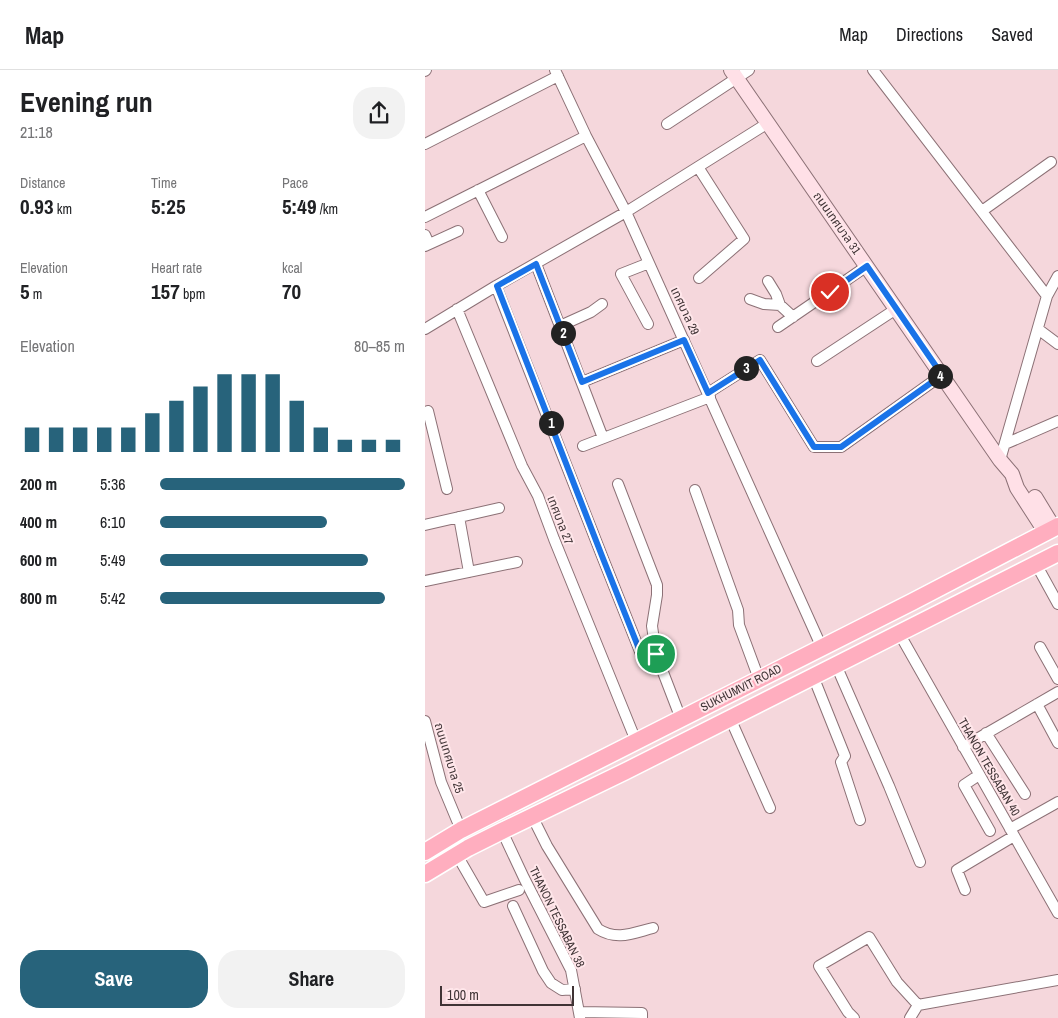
<!DOCTYPE html>
<meta charset="utf-8">
<style>
:root{--surface:#fff;--page:#f2f2f2;--text:#202124;--muted:#757577;--line:#e0e0e0;--accent:#27637b}
body{margin:0;font-family:"Archivo Narrow","Noto Sans Thai",sans-serif;background:var(--page);color:var(--text);height:100vh;display:flex;flex-direction:column;font-size:19px;white-space:nowrap}
*{box-sizing:border-box;margin:0}
p{font-size:16px;color:var(--muted)}
.icon{flex:none;width:28px;height:28px;fill:none;stroke:currentColor;stroke-width:2;stroke-linecap:round;stroke-linejoin:round}
.map{position:relative;flex:1;overflow:hidden}
.details{display:flex;flex-direction:column;background:var(--surface);width:425px}
.details>*{flex:none}
.scale{position:absolute;left:15px;bottom:12px;width:134px;box-sizing:border-box;padding-left:5px;border:2px solid #3f3335;border-top:0;font-size:14px;line-height:18px;white-space:nowrap;color:#3f3335;-webkit-text-stroke:4px #ffe6ea;paint-order:stroke}
.pin{position:absolute;display:grid;place-items:center;width:42px;height:42px;color:#fff;margin:-21px;border:2px solid #fff;border-radius:50%;box-shadow:0 1px 5px #0007}
.km{position:absolute;width:25px;height:25px;margin:-12px;border-radius:50%;background:#222;color:#fff;font-size:14px;line-height:25px;text-align:center}
.round{display:grid;place-items:center;flex:none;width:52px;height:52px;border-radius:20px;background:var(--page)}
.headline{display:flex;align-items:center;justify-content:space-between;height:85px;padding:0 20px}
h1{font-size:28px;font-weight:700;line-height:38px}
.metrics{display:grid;grid-template-columns:repeat(3,1fr);gap:8px;height:85px;padding:5px 20px}
.metrics div{display:grid;align-content:center}
.metrics b{font-size:21px;font-weight:700}
.metrics small{font-size:14px;font-weight:400}
.metrics p{font-size:14px}
.chart{height:140px;padding:10px 20px}
.chart p{display:flex;justify-content:space-between}
.chart svg{width:100%;height:90px;margin-top:5px;stroke:var(--accent);stroke-width:6}
.primary-button{display:flex;gap:10px;margin-top:auto;padding:10px 20px}
.primary-button a{flex:1;height:58px;border-radius:20px;background:var(--accent);color:#fff;font-size:20px;font-weight:700;line-height:58px;text-align:center}
.primary-button a+a{background:var(--page);color:var(--text)}
ul{padding:0 20px;list-style:none;font-size:16px}
li{display:grid;grid-template-columns:80px 60px 1fr;align-items:center;height:38px}
li i{height:12px;border-radius:6px;background:var(--accent)}
header{display:flex;align-items:center;gap:30px;box-sizing:border-box;height:70px;padding:0 25px;background:var(--surface);border-bottom:1px solid var(--line)}
header strong{font-size:24px}
nav{display:flex;gap:28px;margin-inline-start:auto;font-size:18px}
main{display:flex;flex:1;min-height:0}
.map>svg:first-child{display:block}
</style>
<header>
<strong>Map</strong>
<nav><a>Map</a><a>Directions</a><a>Saved</a></nav>
</header>
<main>
<section class="details">
<div class="headline"><div><h1>Evening run</h1><p>21:18</p></div><a class="round"><svg class="icon" aria-label="share" viewBox="0 0 24 24"><path d="M12 15V3M7 8l5-5 5 5M5 13v7h14v-7"/></svg></a></div>
<div class="metrics">
<div><p>Distance</p><b>0.93<small> km</small></b></div>
<div><p>Time</p><b>5:25</b></div>
<div><p>Pace</p><b>5:49<small> /km</small></b></div>
</div>
<div class="metrics">
<div><p>Elevation</p><b>5<small> m</small></b></div>
<div><p>Heart rate</p><b>157<small> bpm</small></b></div>
<div><p>kcal</p><b>70</b></div>
</div>
<div class="chart"><p><span>Elevation</span>80–85 m</p>
<svg viewBox="0 0 160 44" preserveAspectRatio="none"><path d="M5 44V32M15 44V32M25 44V32M35 44V32M45 44V32M55 44V25M65 44V19M75 44V12M85 44V6M95 44V6M105 44V6M115 44V19M125 44V32M135 44V38M145 44V38M155 44V38"/></svg>
</div>
<ul>
<li><b>200 m</b>5:36<i style="width:100%"></i></li>
<li><b>400 m</b>6:10<i style="width:68%"></i></li>
<li><b>600 m</b>5:49<i style="width:85%"></i></li>
<li><b>800 m</b>5:42<i style="width:92%"></i></li>
</ul>
<div class="primary-button"><a>Save</a><a>Share</a></div>
</section>
<div class="map">
<svg width="633" height="948" viewBox="0 0 633 948">
<rect width="100%" height="100%" fill="#f5d7dc"/>
<g fill="none" stroke-linecap="round" stroke-linejoin="round">
<defs>
<path id="minor" d="M 130,0 L 161,66 L 201,142 L 397,578
M 448,0 L 622,226
M 0,1 L 1,0
M 242,54 L 324,0
M 0,74 L 133,6
M 273,97 L 319,169 L 274,208
M 53,120 L 77,167
M 557,141 L 626,92
M 0,147 L 161,66
M 0,165 L 4,174
M 0,176 L 33,161
M 111,194 L 178,368
M 343,211 L 351,224 L 355,235
M 71,216 L 177,486 L 218,589 L 231,584
M 325,229 L 339,234 L 355,235 L 368,247
M 32,239 L 97,396 L 113,426 L 129,469 L 211,671
M 223,254 L 196,204 L 224,193
M 135,256 L 166,242 L 177,234
M 353,257 L 442,196
M 0,259 L 71,216 L 201,142 L 343,53
M 613,259 L 633,274
M 392,291 L 471,239
M 157,312 L 259,270
M 283,323 L 335,290 L 389,377 L 416,377 L 517,305
M 0,343 L 3,341 L 22,419
M 580,374 L 633,351
M 158,376 L 285,327
M 575,390 L 622,226 L 633,206
M 193,414 L 232,515 L 232,525 L 227,556 L 231,584 L 256,649
M 270,420 L 313,540 L 314,555 L 334,609
M 34,447 L 44,502
M 0,455 L 74,438
M 611,494 L 633,534
M 0,511 L 92,492
M 474,563 L 633,843
M 615,577 L 633,609
M 411,595 L 464,716 L 495,792
M 388,606 L 420,686 L 416,692 L 435,750
M 612,634 L 633,673
M 305,648 L 345,738
M 0,651 L 16,712 L 36,760
M 561,663 L 600,724
M 538,677 L 633,622
M 554,705 L 539,715 L 565,761
M 107,746 L 122,776 L 173,859 C 192,871 208,863 228,858
M 585,759 L 633,732
M 77,761 L 99,808 L 146,900 L 155,948
M 32,785 L 59,832 L 94,820
M 540,820 L 532,800 L 589,766
M 88,836 L 118,901 L 126,913 L 137,920 L 150,919
M 493,935 L 633,910
M 154,942 L 217,943 L 217,948
M 429,948 L 423,942 L 394,896 L 444,867 L 472,912 L 493,935 L 485,948"/>
<path id="secondary" d="M 306,0 L 575,390 L 587,404 L 592,418 L 621,463
M 610,427 L 629,458"/>
<path id="trunk" d="M 0,782 L 36,760 L 487,532 L 633,456
M 0,804 L 43,778 L 77,761 L 199,702 L 633,483"/>
</defs>
<use href="#minor" stroke="#8c7176" stroke-width="12"/>
<use href="#secondary" stroke="#8c7176" stroke-width="16"/>
<use href="#trunk" stroke="#fff" stroke-width="19"/>
<use href="#minor" stroke="#fff" stroke-width="10"/>
<use href="#secondary" stroke="#ffe0e7" stroke-width="14"/>
<use href="#trunk" stroke="#ffaebf" stroke-width="16"/>
</g>
<g fill="none" stroke-linecap="round" stroke-linejoin="round">
<defs>
<path id="route" d="M 231,584 L 218,589 L 177,486 L 72,216 L 111,194 L 157,312 L 259,270 L 283,323 L 335,290 L 389,377 L 416,377 L 517,305 L 442,196 L 405,222"/>
</defs>
<use href="#route" stroke="#fff" stroke-width="10"/>
<use href="#route" stroke="#1a73e8" stroke-width="6"/>
</g>
<g text-anchor="middle" dominant-baseline="central" stroke-width="4" stroke-linejoin="round" paint-order="stroke">
<g font-size="12" fill="#3f3335" stroke="#ffe6ea">
<text transform="translate(412 153) rotate(55)">ถนนเทศบาล 31</text>
<text transform="translate(260 241) rotate(65)">เทศบาล 29</text>
<text transform="translate(135 450) rotate(69)">เทศบาล 27</text>
<text transform="translate(316 618) rotate(-27)">SUKHUMVIT ROAD</text>
<text transform="translate(24 688) rotate(73)">ถนนเทศบาล 25</text>
<text transform="translate(564 697) rotate(60)">THANON TESSABAN 40</text>
<text transform="translate(132 847) rotate(64)">THANON TESSABAN 38</text>
</g>
</g>
</svg>
<div class="scale">100 m</div>
<div class="pin" style="left:231px;top:584px;background:#1e9e55"><svg class="icon" aria-label="arrive" viewBox="0 0 24 24"><path d="M6 21V4h12l-3 4 3 4H6"/></svg></div>
<div class="pin" style="left:405px;top:222px;background:#d93025"><svg class="icon" aria-label="check" viewBox="0 0 24 24"><path d="M5 12l5 5 9-10"/></svg></div>
<b class="km" style="left:126px;top:353px">1</b>
<b class="km" style="left:138px;top:263px">2</b>
<b class="km" style="left:321px;top:298px">3</b>
<b class="km" style="left:515px;top:306px">4</b>
</div>
</main>
